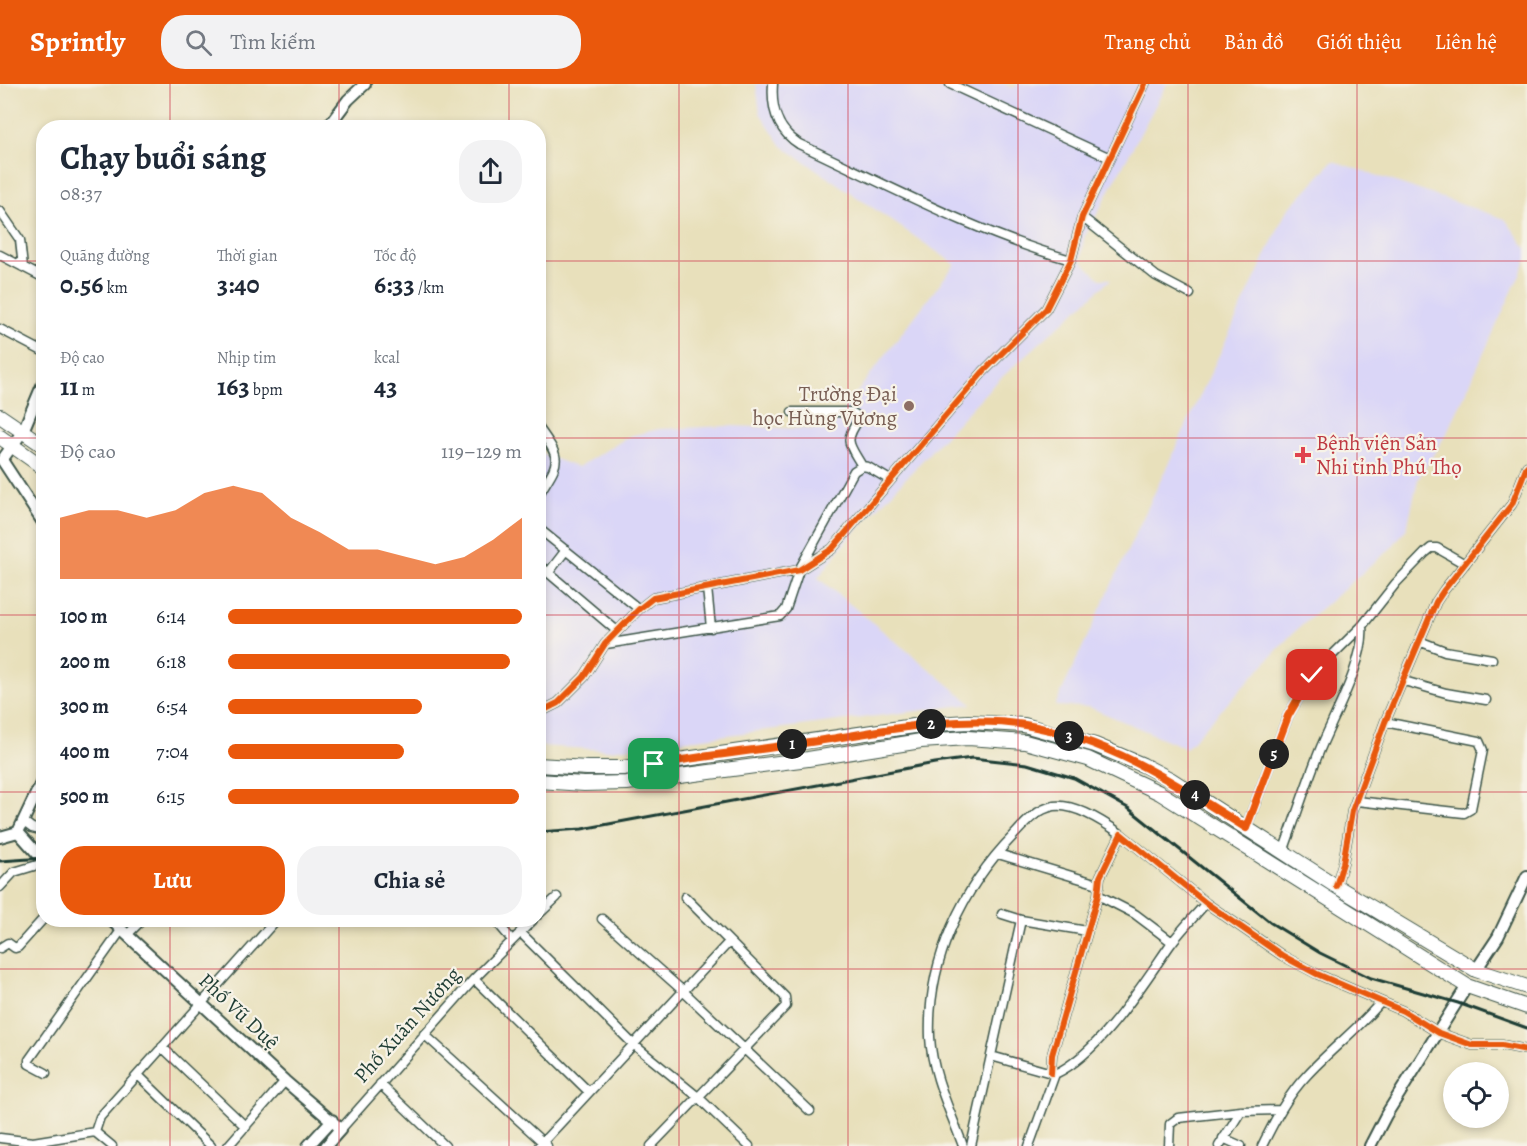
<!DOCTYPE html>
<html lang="vi">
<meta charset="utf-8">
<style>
:root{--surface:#fff;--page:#f2f2f3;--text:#1f2937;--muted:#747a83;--accent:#ea580c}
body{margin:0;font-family:Alegreya,serif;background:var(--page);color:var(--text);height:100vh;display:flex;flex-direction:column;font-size:22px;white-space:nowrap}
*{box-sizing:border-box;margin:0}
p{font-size:20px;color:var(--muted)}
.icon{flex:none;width:33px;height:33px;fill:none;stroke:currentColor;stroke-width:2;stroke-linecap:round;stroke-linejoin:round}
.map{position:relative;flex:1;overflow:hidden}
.panel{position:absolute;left:36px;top:36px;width:510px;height:807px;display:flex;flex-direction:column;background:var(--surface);border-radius:24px;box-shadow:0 3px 9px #0003}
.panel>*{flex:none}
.buttons{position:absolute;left:1443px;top:978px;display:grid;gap:12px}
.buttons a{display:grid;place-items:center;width:66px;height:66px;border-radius:50%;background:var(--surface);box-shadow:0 3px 9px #0003;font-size:30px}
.pin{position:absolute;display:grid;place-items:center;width:51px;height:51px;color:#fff;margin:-26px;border-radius:12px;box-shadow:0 3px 9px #0006}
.km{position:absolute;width:30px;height:30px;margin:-15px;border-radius:50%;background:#222;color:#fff;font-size:16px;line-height:30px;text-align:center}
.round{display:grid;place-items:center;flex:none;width:63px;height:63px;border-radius:24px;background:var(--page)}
.headline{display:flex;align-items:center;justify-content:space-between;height:102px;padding:0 24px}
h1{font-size:33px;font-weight:700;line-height:45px}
.stats{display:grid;grid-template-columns:repeat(3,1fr);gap:9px;height:102px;padding:6px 24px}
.stats div{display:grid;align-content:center}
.stats b{font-size:26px;font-weight:700}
.stats small{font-size:16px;font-weight:400}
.stats p{font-size:16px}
.chart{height:168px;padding:12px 24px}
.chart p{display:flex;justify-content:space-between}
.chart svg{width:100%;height:108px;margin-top:6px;fill:var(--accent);opacity:.7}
.button{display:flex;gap:12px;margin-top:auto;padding:12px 24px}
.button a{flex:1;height:69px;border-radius:24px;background:var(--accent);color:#fff;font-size:24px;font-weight:700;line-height:69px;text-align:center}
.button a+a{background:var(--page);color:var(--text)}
ul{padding:0 24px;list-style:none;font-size:20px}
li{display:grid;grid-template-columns:96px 72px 1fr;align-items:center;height:45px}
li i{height:15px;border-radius:8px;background:var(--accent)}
header{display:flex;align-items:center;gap:36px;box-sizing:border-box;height:84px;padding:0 30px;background:var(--accent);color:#fff}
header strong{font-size:28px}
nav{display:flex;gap:33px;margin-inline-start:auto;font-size:21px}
.search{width:420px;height:54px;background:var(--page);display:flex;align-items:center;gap:15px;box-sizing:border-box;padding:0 21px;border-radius:24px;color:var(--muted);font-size:22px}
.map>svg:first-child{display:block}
</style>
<header>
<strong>Sprintly</strong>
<div class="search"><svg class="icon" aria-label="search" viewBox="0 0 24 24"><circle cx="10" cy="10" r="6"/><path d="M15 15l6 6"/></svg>Tìm kiếm</div>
<nav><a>Trang chủ</a><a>Bản đồ</a><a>Giới thiệu</a><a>Liên hệ</a></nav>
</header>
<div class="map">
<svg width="1527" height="1062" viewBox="0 0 1527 1062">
<rect width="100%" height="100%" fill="#f7f3e8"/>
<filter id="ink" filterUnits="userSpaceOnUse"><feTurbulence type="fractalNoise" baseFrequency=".0167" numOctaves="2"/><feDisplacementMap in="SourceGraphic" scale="12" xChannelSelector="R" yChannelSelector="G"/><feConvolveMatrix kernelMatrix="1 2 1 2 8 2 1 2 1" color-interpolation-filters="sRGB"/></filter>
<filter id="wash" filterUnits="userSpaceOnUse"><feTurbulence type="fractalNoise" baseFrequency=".008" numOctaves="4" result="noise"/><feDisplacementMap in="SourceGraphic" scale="24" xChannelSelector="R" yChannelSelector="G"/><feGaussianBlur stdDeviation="1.35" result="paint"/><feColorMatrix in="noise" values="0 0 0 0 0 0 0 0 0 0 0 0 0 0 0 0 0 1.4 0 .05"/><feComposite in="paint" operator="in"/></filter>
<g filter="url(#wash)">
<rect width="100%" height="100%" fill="#e8e0bb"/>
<path fill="#dad6f7" d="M 756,0 L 1004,0 L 1013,4 L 1018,0 L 1167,0 L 1084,154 L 1081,176 L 1100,195 L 1111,195 L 992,302 L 846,458 L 818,494 L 972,620 L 609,666 L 539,662 L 538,364 L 543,371 L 578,383 L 630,352 L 659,345 L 729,342 L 828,346 L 955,180 L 782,62 L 760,29 Z
M 1333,77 L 1505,135 L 1527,165 L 1527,175 L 1448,347 L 1418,395 L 1407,444 L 1391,464 L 1292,550 L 1186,664 L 1089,623 L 1055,622 L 1286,128 Z"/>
</g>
<g filter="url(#ink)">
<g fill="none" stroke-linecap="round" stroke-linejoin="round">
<defs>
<path id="minor" d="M 773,0 C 771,25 777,46 799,60 C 887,101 976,149 1071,176
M 950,0 L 1110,74
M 0,127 L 20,156 L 23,183
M 1082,133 L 1156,192 L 1190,210
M 0,171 L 44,194
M 0,245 L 44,268
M 792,328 L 851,328 L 856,331 L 858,337 C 843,358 850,361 862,382
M 538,343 C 564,379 559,376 538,412
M 538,444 L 639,525
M 538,480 L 617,547
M 549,488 L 566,466
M 707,504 L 711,544
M 1419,557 L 1445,567 L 1492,575
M 606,560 L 780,532 L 786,525 L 799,486 L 854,387 L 862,382 L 868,383 L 890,396
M 1404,597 L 1446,609 L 1486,616
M 538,629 L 558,619 L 584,593 L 605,560 L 639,525 L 653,514 L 799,486 L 832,465 L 983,288 L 1046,225 L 1071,176 L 1082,133 L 1145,0
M 1357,717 L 1464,729 L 1471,725 L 1483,666 L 1479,657 L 1385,638
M 24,738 L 32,744 L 44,747
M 1246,744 L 1288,632 L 1312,591 L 1362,542 L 1396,499 L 1425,469 L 1431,464 L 1437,464 L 1465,480
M 1283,768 C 1295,735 1306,701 1319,668 C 1332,635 1366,576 1362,542
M 998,770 L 1098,800
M 1336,802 L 1343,779 L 1352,727 L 1385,638 L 1436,518 L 1444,506 L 1512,420 L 1527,382
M 0,803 L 14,788 L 44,779
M 1098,811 L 1135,830 L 1172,858
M 538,831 L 557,813
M 602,835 L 683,907 L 810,1027
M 495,836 L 512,856
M 1021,836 L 1087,847
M 520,848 L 633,960 L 698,1013 L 749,1062
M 128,850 L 142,836
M 0,864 L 8,859 L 15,864 L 18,863 L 44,834
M 474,895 L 589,1008
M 424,950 L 547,1062
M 162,963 L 246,1043
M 991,972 L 1055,990
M 46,989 L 29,980 L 29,976 L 122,845
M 1051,989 L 1052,971 L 1098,811 L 1100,793 L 1121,750 L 1206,819 L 1283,872 L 1317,890 L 1403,927 L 1439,949 L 1472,961 L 1502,961 L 1527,966
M 138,991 L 211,1062
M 380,1000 L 445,1062
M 341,1045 L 474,895 L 533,836
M 0,1054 L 33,1058 L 95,1048
M 1223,1054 L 1241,1062
M 112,1062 L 95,1048 L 100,1033 L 276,836
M 228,1062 L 285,997
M 539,1062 L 729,858
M 651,1062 L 786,922 L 785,913 L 685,813
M 963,1062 C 950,1026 932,991 930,953 C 927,877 962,804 1014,751 C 1025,739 1037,725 1054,722 C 1075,719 1104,738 1121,750
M 971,1062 L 1021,836 L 1002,830
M 1029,1062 L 1055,990 C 1100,969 1142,901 1170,861 C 1181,846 1194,833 1206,819
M 1169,1062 L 1170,1040 L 1178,1034 L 1241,1027 L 1280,1026
M 1219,1062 L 1241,1027
M 1262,1062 C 1275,1036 1287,1012 1307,991 C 1330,966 1358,945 1380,919"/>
<path id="tertiary" d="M 327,44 L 348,16 L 365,0
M 44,297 L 23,347 L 2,376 L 44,440
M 18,748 L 44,777
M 0,753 L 18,748 L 44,693
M 111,836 L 285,997 L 341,1045 L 326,1062
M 1476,886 L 1498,853 L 1527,792
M 308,1062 L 332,1036
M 1370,1062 L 1386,1031 L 1467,902"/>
<path id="primary" d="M 0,332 L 44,362
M 0,353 L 44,384
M 538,681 L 587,684 L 623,684 L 921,641 L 968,638 L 1024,641 L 1095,661 L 1143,681 L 1170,695 L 1336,802 L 1476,886 L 1527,903
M 538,697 L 584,700 L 627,699 L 808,675 L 921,657 L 968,654 L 1025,658 L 1088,675 L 1160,709 L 1467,902 L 1527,923"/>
</defs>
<use href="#minor" stroke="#3d5548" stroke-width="11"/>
<use href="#tertiary" stroke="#3d5548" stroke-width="14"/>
<use href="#primary" stroke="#3d5548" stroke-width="16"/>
<use href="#minor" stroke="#fff" stroke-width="8"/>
<use href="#tertiary" stroke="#fff" stroke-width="10"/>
<use href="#primary" stroke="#fff" stroke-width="14"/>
<path stroke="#1f3d34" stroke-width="3" d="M 538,748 L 582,745 L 935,679 L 972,674 L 1027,680 L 1074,694 L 1128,724 L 1271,839 L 1320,869 L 1371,894 L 1458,919 L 1527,944
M 0,777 L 44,774"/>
<defs>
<path id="cycleway" d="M 538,629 L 558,619 L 584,593 L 605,560 L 639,525 L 653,514 L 799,486 L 832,465 L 983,288 L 1046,225 L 1071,176 L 1082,133 L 1145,0
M 1336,802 L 1343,779 L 1352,727 L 1385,638 L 1436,518 L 1444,506 L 1512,420 L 1527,382
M 1051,989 L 1052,971 L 1098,811 L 1100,793 L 1121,750 L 1206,819 L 1283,872 L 1317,890 L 1403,927 L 1439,949 L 1472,961 L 1502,961 L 1527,966"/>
</defs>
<use href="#cycleway" stroke="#f7f3e8" stroke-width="10"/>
<use href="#cycleway" stroke="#e8590c" stroke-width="6"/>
</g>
</g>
<g fill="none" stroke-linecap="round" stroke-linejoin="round" filter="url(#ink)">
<defs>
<path id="route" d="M 654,680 C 713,671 771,664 830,655 C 893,645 960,631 1025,641 C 1107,654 1177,700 1246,744 L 1288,632 L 1312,591"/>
</defs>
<use href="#route" stroke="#fff" stroke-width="12"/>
<use href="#route" stroke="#ea580c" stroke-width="8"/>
</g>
<path fill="none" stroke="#d1495b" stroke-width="1.5" stroke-opacity="0.55" d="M 170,0 L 170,44M 339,0 L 339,44M 509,0 L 509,44M 679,0 L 679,1062M 848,0 L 848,1062M 1018,0 L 1018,1062M 1188,0 L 1188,1062M 1357,0 L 1357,1062M 0,177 L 44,177M 538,177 L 1527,177M 0,354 L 44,354M 538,354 L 1527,354M 0,531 L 44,531M 538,531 L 1527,531M 0,708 L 44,708M 538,708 L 1527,708M 170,836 L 170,1062M 339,836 L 339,1062M 509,836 L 509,1062M 0,885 L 1527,885"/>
<circle fill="#8d6e63" stroke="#f7f3e8" stroke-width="2" cx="909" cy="322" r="6"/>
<path fill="#e0444e" stroke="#f7f3e8" stroke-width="2" d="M1300 362h6v6h6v6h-6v6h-6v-6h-6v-6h6z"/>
<g text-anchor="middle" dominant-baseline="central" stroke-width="4.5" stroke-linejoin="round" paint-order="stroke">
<g font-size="21" fill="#785e54" stroke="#f7f3e8" text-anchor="end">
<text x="897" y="310">Trường Đại<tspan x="897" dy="24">học Hùng Vương</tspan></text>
</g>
<g font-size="21" fill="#be3a42" stroke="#f7f3e8" text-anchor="start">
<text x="1316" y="359">Bệnh viện Sản<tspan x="1316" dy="24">Nhi tỉnh Phú Thọ</tspan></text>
</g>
<g font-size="21" fill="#1f3d34" stroke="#f7f3e8">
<text transform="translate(239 927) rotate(43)">Phố Vũ Duệ</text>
<text transform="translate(407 941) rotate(-48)">Phố Xuân Nương</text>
</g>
</g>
</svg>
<div class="buttons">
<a><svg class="icon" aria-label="locate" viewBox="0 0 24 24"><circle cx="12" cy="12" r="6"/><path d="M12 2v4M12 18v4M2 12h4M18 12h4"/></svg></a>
</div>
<div class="pin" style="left:654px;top:680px;background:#1e9e55"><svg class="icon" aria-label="arrive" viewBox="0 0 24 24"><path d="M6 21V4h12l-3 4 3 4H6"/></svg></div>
<div class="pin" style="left:1312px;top:591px;background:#d93025"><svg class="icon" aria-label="check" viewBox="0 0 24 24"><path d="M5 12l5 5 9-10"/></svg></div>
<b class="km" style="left:792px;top:660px">1</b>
<b class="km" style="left:931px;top:640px">2</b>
<b class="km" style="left:1069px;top:652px">3</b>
<b class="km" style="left:1195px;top:711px">4</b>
<b class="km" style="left:1274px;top:670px">5</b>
<section class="panel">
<div class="headline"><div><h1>Chạy buổi sáng</h1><p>08:37</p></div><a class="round"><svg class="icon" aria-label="share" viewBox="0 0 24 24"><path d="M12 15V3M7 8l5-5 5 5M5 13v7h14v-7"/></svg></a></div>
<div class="stats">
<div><p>Quãng đường</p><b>0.56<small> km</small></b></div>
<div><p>Thời gian</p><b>3:40</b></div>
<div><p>Tốc độ</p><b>6:33<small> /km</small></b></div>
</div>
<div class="stats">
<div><p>Độ cao</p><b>11<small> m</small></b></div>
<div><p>Nhịp tim</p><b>163<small> bpm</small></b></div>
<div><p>kcal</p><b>43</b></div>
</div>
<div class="chart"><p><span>Độ cao</span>119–129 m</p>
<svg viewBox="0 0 160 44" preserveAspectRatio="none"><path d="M0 44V19L10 16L20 16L30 19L40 16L50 9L60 6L70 9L80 19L90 25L100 32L110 32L120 35L130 38L140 35L150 28L160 19V44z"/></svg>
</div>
<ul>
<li><b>100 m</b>6:14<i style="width:100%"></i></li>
<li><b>200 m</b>6:18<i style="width:96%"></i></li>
<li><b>300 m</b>6:54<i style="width:66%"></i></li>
<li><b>400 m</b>7:04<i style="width:60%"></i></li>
<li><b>500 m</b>6:15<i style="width:99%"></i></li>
</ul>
<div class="button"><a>Lưu</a><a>Chia sẻ</a></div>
</section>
</div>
